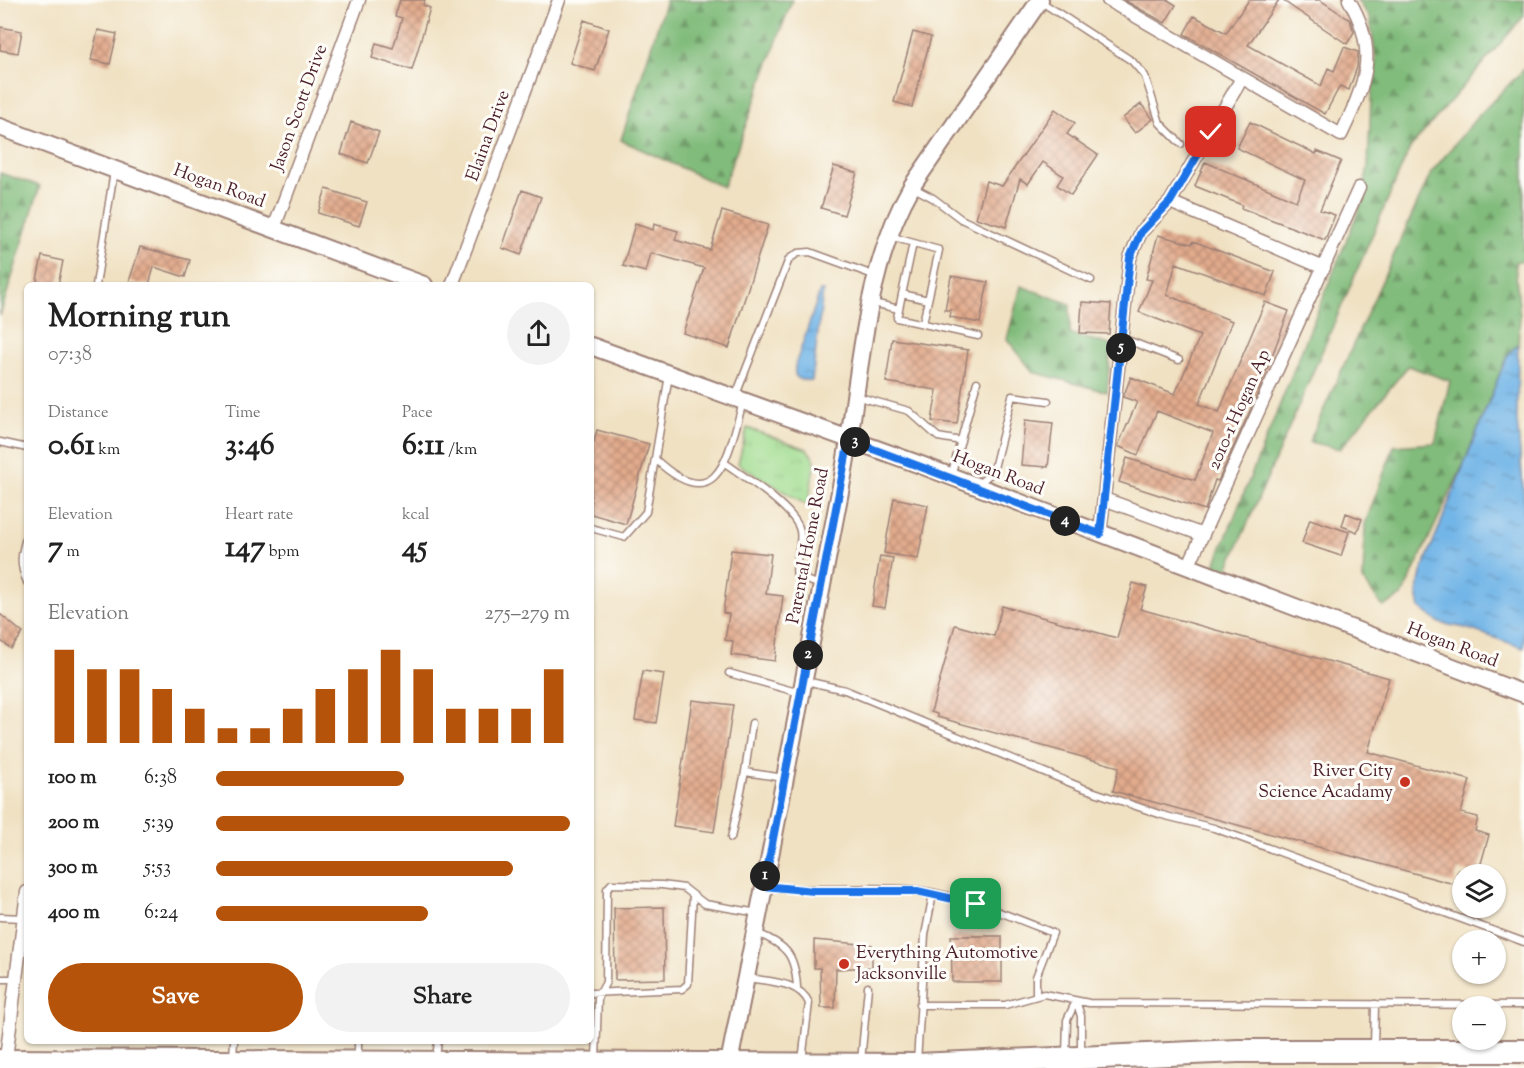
<!DOCTYPE html>
<meta charset="utf-8">
<style>
:root{--surface:#fff;--page:#f2f2f2;--text:#222;--muted:#767676;--accent:#b45309}
body{margin:0;font-family:"Sorts Mill Goudy",serif;background:var(--page);color:var(--text);height:100vh;display:flex;flex-direction:column;font-size:22px;white-space:nowrap}
*{box-sizing:border-box;margin:0}
p{font-size:20px;color:var(--muted)}
.icon{flex:none;width:33px;height:33px;fill:none;stroke:currentColor;stroke-width:2;stroke-linecap:round;stroke-linejoin:round}
.map{position:relative;flex:1;overflow:hidden}
.drawer{position:absolute;left:24px;top:282px;width:570px;height:762px;display:flex;flex-direction:column;background:var(--surface);border-radius:9px;box-shadow:0 2px 4px #0004}
.drawer>*{flex:none}
.buttons{position:absolute;left:1452px;top:864px;display:grid;gap:12px}
.buttons a{display:grid;place-items:center;width:54px;height:54px;border-radius:50%;background:var(--surface);box-shadow:0 2px 4px #0004;font-size:30px}
.pin{position:absolute;display:grid;place-items:center;width:51px;height:51px;color:#fff;margin:-26px;border-radius:12px;box-shadow:0 3px 9px #0006}
.km{position:absolute;width:30px;height:30px;margin:-15px;border-radius:50%;background:#222;color:#fff;font-size:16px;line-height:30px;text-align:center}
.round{display:grid;place-items:center;flex:none;width:63px;height:63px;border-radius:32px;background:var(--page)}
.summary{display:flex;align-items:center;justify-content:space-between;height:102px;padding:0 24px}
h1{font-size:33px;font-weight:800;line-height:45px}
.figures{display:grid;grid-template-columns:repeat(3,1fr);gap:9px;height:102px;padding:6px 24px}
.figures div{display:grid;align-content:center}
.figures b{font-size:30px;font-weight:800}
.figures small{font-size:16px;font-weight:400}
.figures p{font-size:16px}
.chart{height:168px;padding:12px 24px}
.chart p{display:flex;justify-content:space-between}
.chart svg{width:100%;height:108px;margin-top:6px;stroke:var(--accent);stroke-width:6}
.cta{display:flex;gap:12px;margin-top:auto;padding:12px 24px}
.cta a{flex:1;height:69px;border-radius:36px;background:var(--accent);color:#fff;font-size:24px;font-weight:800;line-height:69px;text-align:center}
.cta a+a{background:var(--page);color:var(--text)}
ul{padding:0 24px;list-style:none;font-size:20px}
li{display:grid;grid-template-columns:96px 72px 1fr;align-items:center;height:45px}
li i{height:15px;border-radius:8px;background:var(--accent)}
.map>svg:first-child{display:block}
</style>
<div class="map">
<svg width="1524" height="1068" viewBox="0 0 1524 1068">
<defs>
<pattern id="grass-tufts" width="24" height="20" patternUnits="userSpaceOnUse" patternTransform="scale(1.5)"><rect width="24" height="20" fill="#a2dd91"/><path d="M3 7l-1-3M5 7V3M7 7l1-3M15 17l-1-3M17 17v-4M19 17l1-3" fill="none" stroke="#8dbd7d"/></pattern>
<pattern id="forest-firs" width="22" height="20" patternUnits="userSpaceOnUse" patternTransform="scale(1.5)"><rect width="22" height="20" fill="#81bc7b"/><path d="M5 1l3.5 6h-7zM16 11l3.5 6h-7z" fill="#6c9865"/></pattern>
<pattern id="water-ripples" width="26" height="14" patternUnits="userSpaceOnUse" patternTransform="scale(1.5)"><rect width="26" height="14" fill="#72b5e7"/><path d="M2 4q2-2 4 0t4 0M15 11q2-2 4 0t4 0" fill="none" stroke="#6093bb"/></pattern>
<pattern id="building-cross-hatch" width="8" height="8" patternUnits="userSpaceOnUse" patternTransform="scale(1.5)"><rect width="8" height="8" fill="#e2ab8d"/><path d="M0 0l8 8M0 8l8-8" fill="none" stroke="#b98b73"/></pattern>
</defs>
<rect width="100%" height="100%" fill="#fdfcf7"/>
<filter id="ink" filterUnits="userSpaceOnUse"><feTurbulence type="fractalNoise" baseFrequency=".0167" numOctaves="2"/><feDisplacementMap in="SourceGraphic" scale="12" xChannelSelector="R" yChannelSelector="G"/><feConvolveMatrix kernelMatrix="1 2 1 2 8 2 1 2 1" color-interpolation-filters="sRGB"/></filter>
<filter id="wash" filterUnits="userSpaceOnUse"><feTurbulence type="fractalNoise" baseFrequency=".008" numOctaves="4" result="noise"/><feDisplacementMap in="SourceGraphic" scale="24" xChannelSelector="R" yChannelSelector="G"/><feGaussianBlur stdDeviation="1.35" result="paint"/><feColorMatrix in="noise" values="0 0 0 0 0 0 0 0 0 0 0 0 0 0 0 0 0 1.4 0 .05"/><feComposite in="paint" operator="in"/></filter>
<g filter="url(#wash)">
<rect width="100%" height="100%" fill="#f0e1c2"/>
<path fill="url(#grass-tufts)" stroke="#767e5e" stroke-width="1.5" d="M 747,428 L 807,449 L 815,460 L 808,506 L 738,464 Z"/>
<path fill="url(#forest-firs)" stroke="#666e53" stroke-width="1.5" d="M 666,0 L 792,0 L 723,187 L 621,140 Z
M 1357,0 L 1524,0 L 1524,16 L 1410,148 L 1227,571 L 1214,567 L 1361,204 L 1368,166 L 1371,99 L 1376,62 L 1370,18 Z
M 1524,69 L 1524,260 L 1515,262 L 1520,317 L 1518,344 L 1507,356 L 1465,461 L 1402,596 L 1383,607 L 1363,580 L 1365,524 L 1394,446 L 1435,443 L 1450,381 L 1408,366 L 1340,449 L 1309,442 L 1431,173 L 1477,117 Z
M 0,173 L 40,186 L 0,316 Z
M 1021,286 L 1070,304 L 1070,334 L 1111,345 L 1107,392 L 1033,372 L 1007,339 Z"/>
<path fill="url(#water-ripples)" stroke="#5e6a89" stroke-width="1.5" d="M 820,291 L 823,291 L 812,381 L 799,379 L 795,375 L 795,366 Z
M 1518,344 L 1517,420 L 1524,496 L 1524,648 L 1466,628 L 1440,623 L 1420,608 L 1417,593 L 1421,573 L 1507,356 Z"/>
<g id="blocks">
<path fill="url(#building-cross-hatch)" d="M 400,0 L 425,0 L 423,5 L 430,8 L 412,70 L 372,58 L 376,43 L 393,48 L 402,18 L 395,16 Z
M 1124,0 L 1168,0 L 1176,5 L 1165,23 Z
M 1249,0 L 1279,0 L 1248,45 L 1321,86 L 1328,68 L 1334,71 L 1344,47 L 1358,52 L 1357,67 L 1349,90 L 1340,86 L 1325,114 L 1184,34 L 1194,16 L 1226,33 Z
M 1282,0 L 1320,0 L 1350,20 L 1354,32 L 1347,44 Z
M 584,20 L 609,29 L 595,71 L 570,63 Z
M 0,27 L 22,31 L 18,53 L 0,50 Z
M 98,30 L 117,34 L 110,64 L 91,60 Z
M 913,32 L 931,37 L 912,107 L 894,102 Z
M 1141,104 L 1153,119 L 1135,133 L 1123,118 Z
M 1055,109 L 1075,123 L 1067,134 L 1098,155 L 1071,195 L 1057,185 L 1063,176 L 1043,162 L 1028,184 L 1020,179 L 1006,227 L 976,218 L 986,181 L 1002,186 Z
M 351,122 L 379,132 L 368,163 L 341,154 Z
M 1250,122 L 1316,154 L 1317,151 L 1341,161 L 1320,210 L 1335,215 L 1325,240 L 1241,208 L 1242,205 L 1195,186 L 1205,162 L 1296,201 L 1305,180 L 1237,148 Z
M 834,166 L 857,173 L 844,215 L 821,208 Z
M 326,189 L 367,202 L 359,226 L 318,213 Z
M 522,190 L 541,197 L 521,255 L 502,248 Z
M 722,211 L 768,225 L 729,348 L 683,333 L 704,268 L 651,253 L 646,272 L 623,266 L 635,224 L 653,230 L 654,224 L 678,231 L 675,240 L 710,250 Z
M 1158,235 L 1192,244 L 1193,241 L 1275,272 L 1266,296 L 1176,263 L 1167,295 L 1232,321 L 1199,404 L 1219,412 L 1265,302 L 1289,311 L 1257,395 L 1218,481 L 1215,480 L 1205,510 L 1119,482 L 1127,458 L 1195,480 L 1213,433 L 1157,411 L 1138,455 L 1118,446 L 1137,402 L 1123,397 L 1131,377 L 1175,394 L 1200,336 L 1139,312 L 1152,280 L 1146,279 Z
M 140,247 L 190,260 L 185,277 L 154,267 L 149,285 L 129,282 Z
M 42,256 L 63,261 L 58,285 L 36,285 Z
M 951,276 L 988,282 L 980,323 L 950,317 L 951,310 L 945,310 Z
M 1082,302 L 1111,304 L 1109,334 L 1080,333 Z
M 892,339 L 968,350 L 957,424 L 932,421 L 937,390 L 886,382 Z
M 1025,420 L 1053,423 L 1048,467 L 1021,465 Z
M 597,430 L 649,444 L 626,524 L 591,514 L 591,442 L 594,442 Z
M 894,498 L 928,505 L 918,559 L 884,553 Z
M 1346,513 L 1362,519 L 1357,532 L 1342,526 Z
M 1310,519 L 1349,532 L 1341,556 L 1302,543 Z
M 731,550 L 771,554 L 766,594 L 783,596 L 775,661 L 731,655 L 733,641 L 725,640 L 729,614 L 723,613 Z
M 880,556 L 893,558 L 885,608 L 872,606 Z
M 1133,583 L 1147,587 L 1140,609 L 1389,678 L 1368,752 L 1470,780 L 1461,813 L 1478,817 L 1475,831 L 1489,835 L 1478,874 L 1458,870 L 1454,884 L 1113,791 L 1119,767 L 937,717 L 937,714 L 931,712 L 955,625 L 994,636 L 1002,606 L 1117,638 Z
M 0,614 L 23,633 L 11,649 L 0,640 Z
M 643,671 L 664,674 L 656,723 L 635,720 Z
M 692,700 L 733,705 L 714,832 L 673,826 Z
M 664,907 L 665,979 L 615,980 L 614,908 Z
M 951,936 L 1002,936 L 1002,982 L 952,982 Z
M 814,940 L 872,945 L 872,967 L 836,969 L 835,1008 L 821,1008 L 820,968 L 814,968 Z"/>
</g>
</g>
<g filter="url(#ink)">
<use href="#blocks" fill-opacity="0" stroke="#9d8076" stroke-width="1.5"/>
<g fill="none" stroke-linecap="round" stroke-linejoin="round">
<defs>
<path id="lane" d="M 1040,1 L 1132,61 L 1145,76 L 1160,123 L 1181,144
M 912,187 L 933,198 L 961,219 L 1091,280
M 892,237 L 939,250 L 923,323
M 913,243 L 897,318 L 978,336
M 96,285 L 114,171
M 902,294 L 928,300
M 873,303 L 899,309
M 1122,338 L 1179,360
M 736,395 L 789,259 L 798,253 L 810,252 L 876,276
M 856,396 L 909,411 L 938,437 L 961,441
M 0,442 L 27,448
M 655,459 C 719,519 728,455 743,402
M 725,463 C 743,476 796,509 800,531 C 803,547 793,562 797,577 L 821,585
M 951,476 L 977,382
M 978,484 L 993,472 L 1012,396 L 1048,401
M 591,528 L 624,537 L 646,512 L 669,375
M 27,535 C 21,553 19,565 27,582
M 729,673 L 800,693
M 806,681 L 845,690 L 1083,788 L 1162,815 L 1214,828 L 1524,942
M 745,772 L 752,723
M 731,838 L 745,772 L 784,778
M 764,886 C 815,893 866,885 917,890 C 964,896 1010,916 1053,933 L 1036,977 L 1036,994
M 0,917 L 23,918
M 757,933 C 786,945 795,954 797,987
M 749,978 C 770,982 799,981 809,1003 L 802,1061
M 0,979 L 15,979
M 591,993 L 682,989 L 688,984 L 693,895
M 1076,1001 L 1081,1016 L 1081,1053
M 919,1005 L 1005,1005 L 1044,994 L 1089,1003 L 1524,1005
M 358,1041 L 358,1059
M 1374,1047 L 1375,1004
M 1066,1055 L 1067,1020 L 1076,1001
M 233,1058 L 234,1041
M 436,1058 L 438,1041
M 596,1060 L 598,997 L 606,982 L 607,889 L 611,884 L 662,885 L 684,888 L 705,904 L 758,913
M 861,1061 L 868,987
M 917,1062 L 925,935 L 933,894"/>
<path id="street" d="M 1108,0 L 1341,135 C 1365,84 1380,52 1349,0
M 1170,202 L 1324,268
M 274,228 L 359,0
M 452,285 L 559,0
M 1104,499 L 1203,535
M 1100,534 L 1130,258 L 1141,232 L 1170,202 L 1242,78
M 1188,567 L 1359,188
M 5,1066 L 27,892"/>
<path id="secondary" d="M 0,127 L 424,285
M 591,346 L 921,465 L 1524,694
M 728,1068 C 768,871 805,673 843,476 C 861,379 862,273 912,186 L 1040,0"/>
<path id="highway" d="M 0,1061 L 917,1065 L 1238,1051 L 1524,1051"/>
</defs>
<use href="#lane" stroke="#9d8076" stroke-width="9"/>
<use href="#street" stroke="#9d8076" stroke-width="15"/>
<use href="#secondary" stroke="#9d8076" stroke-width="20"/>
<use href="#highway" stroke="#9d8076" stroke-width="26"/>
<use href="#lane" stroke="#fff" stroke-width="6"/>
<use href="#street" stroke="#fff" stroke-width="12"/>
<use href="#secondary" stroke="#fff" stroke-width="16"/>
<use href="#highway" stroke="#fff" stroke-width="22"/>
</g>
</g>
<g fill="none" stroke-linecap="round" stroke-linejoin="round" filter="url(#ink)">
<defs>
<path id="route" d="M 976,904 L 917,891 L 814,891 L 764,886 L 849,440 L 1100,534 L 1130,258 L 1141,232 L 1170,202 L 1211,132"/>
</defs>
<use href="#route" stroke="#fff" stroke-width="12"/>
<use href="#route" stroke="#1a73e8" stroke-width="8"/>
</g>
<g fill="#c8321e" stroke="#fdfcf7" stroke-width="2">
<circle cx="1405" cy="782" r="6"/>
<circle cx="844" cy="964" r="6"/>
</g>
<g text-anchor="middle" dominant-baseline="central" stroke-width="6" stroke-linejoin="round" paint-order="stroke">
<g font-size="18" fill="#4a1f2b" stroke="#fdfcf7">
<text transform="translate(300 108) rotate(-70)">Jason Scott Drive</text>
<text transform="translate(489 136) rotate(-70)">Elaina Drive</text>
<text transform="translate(219 187) rotate(20)">Hogan Road</text>
<text transform="translate(1240 410) rotate(-66)">2010-1 Hogan Ap</text>
<text transform="translate(998 474) rotate(21)">Hogan Road</text>
<text transform="translate(809 546) rotate(-79)">Parental Home Road</text>
<text transform="translate(1452 646) rotate(21)">Hogan Road</text>
</g>
<g font-size="18" fill="#4a1f2b" stroke="#fdfcf7" text-anchor="end">
<text x="1393" y="772">River City<tspan x="1393" dy="21">Science Acadamy</tspan></text>
<text x="856" y="954" text-anchor="start">Everything Automotive<tspan x="856" dy="21">Jacksonville</tspan></text>
</g>
</g>
</svg>
<div class="buttons">
<a><svg class="icon" aria-label="layers" viewBox="0 0 24 24"><path d="M12 4l9 5-9 5-9-5zM3 14l9 5 9-5"/></svg></a>
<a>+</a>
<a>−</a>
</div>
<div class="pin" style="left:976px;top:904px;background:#1e9e55"><svg class="icon" aria-label="arrive" viewBox="0 0 24 24"><path d="M6 21V4h12l-3 4 3 4H6"/></svg></div>
<div class="pin" style="left:1211px;top:132px;background:#d93025"><svg class="icon" aria-label="check" viewBox="0 0 24 24"><path d="M5 12l5 5 9-10"/></svg></div>
<b class="km" style="left:765px;top:876px">1</b>
<b class="km" style="left:808px;top:655px">2</b>
<b class="km" style="left:855px;top:442px">3</b>
<b class="km" style="left:1065px;top:521px">4</b>
<b class="km" style="left:1121px;top:348px">5</b>
<section class="drawer">
<div class="summary"><div><h1>Morning run</h1><p>07:38</p></div><a class="round"><svg class="icon" aria-label="share" viewBox="0 0 24 24"><path d="M12 15V3M7 8l5-5 5 5M5 13v7h14v-7"/></svg></a></div>
<div class="figures">
<div><p>Distance</p><b>0.61<small> km</small></b></div>
<div><p>Time</p><b>3:46</b></div>
<div><p>Pace</p><b>6:11<small> /km</small></b></div>
</div>
<div class="figures">
<div><p>Elevation</p><b>7<small> m</small></b></div>
<div><p>Heart rate</p><b>147<small> bpm</small></b></div>
<div><p>kcal</p><b>45</b></div>
</div>
<div class="chart"><p><span>Elevation</span>275–279 m</p>
<svg viewBox="0 0 160 44" preserveAspectRatio="none"><path d="M5 44V6M15 44V14M25 44V14M35 44V22M45 44V30M55 44V38M65 44V38M75 44V30M85 44V22M95 44V14M105 44V6M115 44V14M125 44V30M135 44V30M145 44V30M155 44V14"/></svg>
</div>
<ul>
<li><b>100 m</b>6:38<i style="width:53%"></i></li>
<li><b>200 m</b>5:39<i style="width:100%"></i></li>
<li><b>300 m</b>5:53<i style="width:84%"></i></li>
<li><b>400 m</b>6:24<i style="width:60%"></i></li>
</ul>
<div class="cta"><a>Save</a><a>Share</a></div>
</section>
</div>
